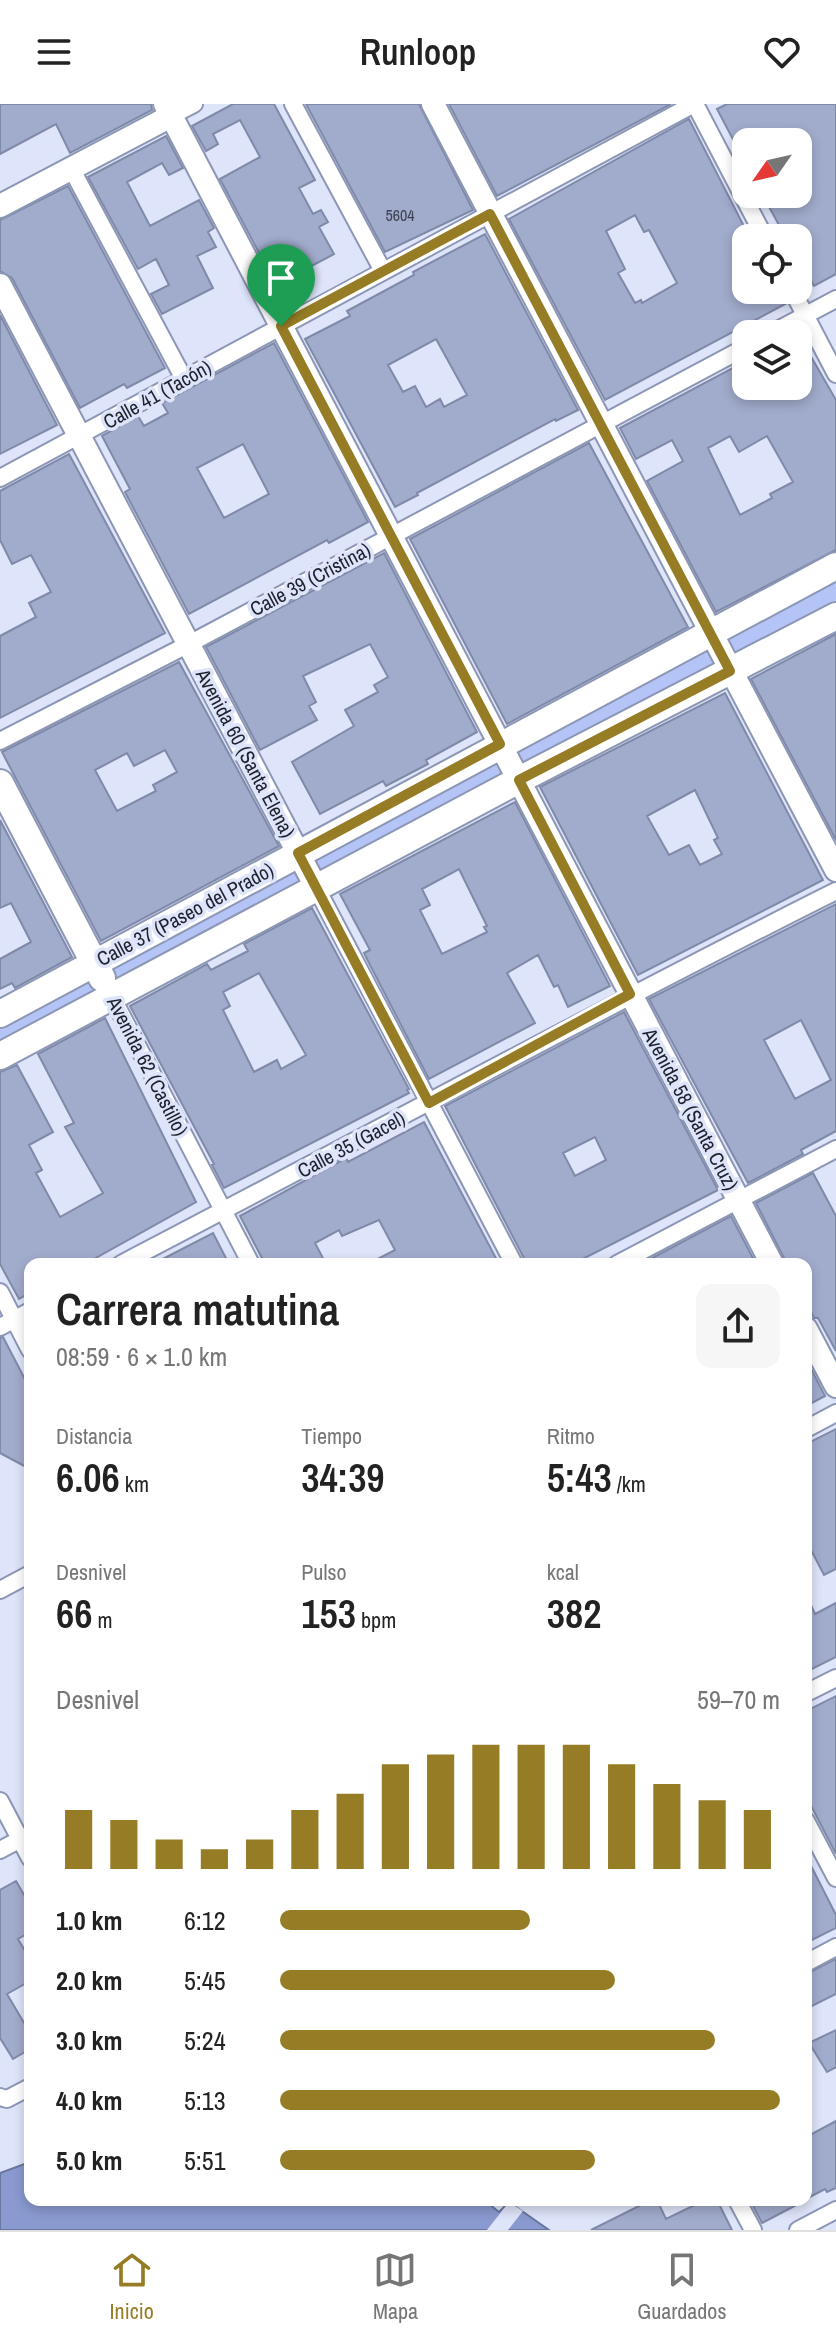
<!DOCTYPE html>
<html lang="es">
<meta charset="utf-8">
<style>
:root{--surface:#fff;--page:#f6f6f6;--text:#222;--muted:#767676;--line:#e0e0e0;--accent:#967c24}
body{margin:0;font-family:"Archivo Narrow",sans-serif;background:var(--page);color:var(--text);height:100vh;display:flex;flex-direction:column;font-size:30px;white-space:nowrap}
*{box-sizing:border-box;margin:0}
p{font-size:26px;color:var(--muted)}
.icon{flex:none;width:44px;height:44px;fill:none;stroke:currentColor;stroke-width:2;stroke-linecap:round;stroke-linejoin:round}
.map{position:relative;flex:1;overflow:hidden}
.side{position:absolute;left:24px;top:1154px;width:788px;height:948px;display:flex;flex-direction:column;background:var(--surface);border-radius:16px;box-shadow:0 4px 12px #0003}
.side>*{flex:none}
.needle{width:52px;rotate:236deg}
.buttons{position:absolute;left:732px;top:24px;display:grid;gap:16px}
.buttons a{display:grid;place-items:center;width:80px;height:80px;border-radius:16px;background:var(--surface);box-shadow:0 4px 12px #0003;font-size:40px}
.pin{position:absolute;display:grid;place-items:center;width:68px;height:68px;color:#fff;margin:-82px -34px;border-radius:50% 50% 50% 0;rotate:-45deg;box-shadow:0 0 8px #0007}
.pin .icon{rotate:45deg}
.round{display:grid;place-items:center;flex:none;width:84px;height:84px;border-radius:16px;background:var(--page)}
.overview{display:flex;align-items:center;justify-content:space-between;height:136px;padding:0 32px}
h1{font-size:44px;font-weight:600;line-height:60px}
.figures{display:grid;grid-template-columns:repeat(3,1fr);gap:12px;height:136px;padding:8px 32px}
.figures div{display:grid;align-content:center}
.figures b{font-size:40px;font-weight:600}
.figures small{font-size:22px;font-weight:400}
.figures p{font-size:22px}
.chart{height:224px;padding:16px 32px}
.chart p{display:flex;justify-content:space-between}
.chart svg{width:100%;height:144px;margin-top:8px;stroke:var(--accent);stroke-width:6}
ul{padding:0 32px;list-style:none;font-size:26px}
li{display:grid;grid-template-columns:128px 96px 1fr;align-items:center;height:60px}
li i{height:20px;border-radius:10px;background:var(--accent)}
header{display:flex;justify-content:space-between;align-items:center;height:104px;padding:0 32px;background:var(--surface);font-size:36px;font-weight:600}
.tab-bar{display:flex;justify-content:space-around;align-items:center;height:112px;border-top:2px solid var(--line);background:var(--surface);font-size:22px;color:var(--muted)}
.tab-bar a{display:grid;justify-items:center;gap:4px}
.tab-bar .selected{color:var(--accent)}
.map>svg:first-child{display:block}
</style>
<header><svg class="icon" aria-label="menu" viewBox="0 0 24 24"><path d="M4 6h16M4 12h16M4 18h16"/></svg>Runloop<svg class="icon" aria-label="heart" viewBox="0 0 24 24"><path d="M12 20l-8-8c-3-5 5-10 8-4 3-6 11-1 8 4z"/></svg></header>
<div class="map">
<svg width="836" height="2126" viewBox="0 0 836 2126">
<rect width="100%" height="100%" fill="#dee4f9"/>
<path fill="#b5c4f6" d="M 836,473 L 836,505 L 0,944 L 0,917 Z"/>
<path fill="#8a9ad0" stroke="#69769f" stroke-width="2" d="M 30,2058 L 30,2096 L 484,2096 L 499,2108 L 509,2098 L 549,2126 L 0,2126 L 0,2069 Z"/>
<path fill="#dee4f9" d="M 509,2098 L 523,2107 L 508,2126 L 487,2126 Z"/>
<path fill="#a1abcb" stroke="#7f89a8" stroke-width="2" fill-rule="evenodd" d="M 0,0 L 151,0 L 152,6 L 70,49 L 56,20 L 0,50 Z
M 233,0 L 274,0 L 315,76 L 299,84 L 313,110 L 321,106 L 328,118 L 319,123 L 334,150 L 276,181 L 220,75 L 260,53 L 240,16 L 213,30 L 218,40 L 206,47 L 192,22 Z
M 306,0 L 419,0 L 473,106 L 385,148 Z
M 449,0 L 671,0 L 497,92 Z
M 727,0 L 836,0 L 836,170 L 814,182 L 798,153 L 798,134 L 786,134 L 762,90 L 798,90 L 798,38 L 746,38 L 746,60 L 717,5 Z
M 689,15 L 750,134 L 746,134 L 746,186 L 779,186 L 787,199 L 605,296 L 509,115 ZM 635,111 L 644,128 L 649,126 L 677,179 L 642,199 L 641,196 L 635,199 L 618,169 L 625,165 L 606,127 Z
M 166,32 L 183,64 L 169,71 L 162,59 L 127,78 L 150,122 L 199,96 L 214,124 L 208,128 L 216,143 L 197,152 L 213,184 L 162,210 L 151,190 L 169,181 L 156,155 L 138,165 L 88,73 Z
M 68,82 L 165,264 L 127,284 L 124,280 L 80,304 L 12,174 L 0,167 L 0,116 Z
M 485,130 L 578,306 L 556,317 L 555,315 L 417,389 L 418,391 L 395,403 L 305,235 L 350,212 L 347,207 L 414,171 L 413,168 ZM 436,235 L 467,291 L 444,303 L 440,295 L 426,303 L 415,282 L 403,288 L 388,261 Z
M 0,211 L 57,321 L 0,350 Z
M 798,230 L 836,296 L 836,446 L 716,508 L 647,377 L 683,357 L 672,336 L 636,355 L 620,324 L 742,259 L 746,267 L 746,282 L 798,282 ZM 730,332 L 739,348 L 767,332 L 793,378 L 770,390 L 772,394 L 740,411 L 708,344 Z
M 274,239 L 368,418 L 329,439 L 327,436 L 189,510 L 125,388 L 130,385 L 102,332 L 138,312 L 144,322 L 168,309 L 162,299 ZM 243,340 L 269,390 L 224,414 L 197,364 Z
M 589,339 L 688,523 L 507,620 L 410,435 Z
M 69,350 L 165,529 L 0,614 L 0,532 L 36,513 L 29,499 L 51,488 L 31,451 L 12,460 L 0,436 L 0,387 Z
M 384,449 L 477,628 L 426,656 L 428,660 L 386,682 L 383,677 L 320,710 L 292,658 L 354,622 L 345,606 L 378,588 L 374,581 L 388,573 L 370,540 L 303,572 L 316,598 L 309,602 L 317,616 L 260,646 L 206,543 Z
M 836,530 L 836,736 L 751,575 Z
M 179,558 L 279,742 L 101,837 L 2,648 ZM 165,646 L 177,668 L 153,681 L 156,687 L 117,707 L 95,666 L 127,649 L 134,662 Z
M 725,589 L 823,776 L 638,871 L 540,683 ZM 695,686 L 718,734 L 714,736 L 722,750 L 700,761 L 689,741 L 669,751 L 647,712 Z
M 515,698 L 610,882 L 568,903 L 558,881 L 554,883 L 538,851 L 507,869 L 535,919 L 429,975 L 370,861 L 364,849 L 370,846 L 340,790 ZM 459,765 L 487,822 L 484,823 L 487,828 L 442,850 L 420,806 L 430,801 L 422,785 Z
M 0,716 L 72,853 L 15,884 L 12,879 L 0,885 L 0,855 L 31,838 L 11,799 L 0,804 Z
M 836,800 L 836,1027 L 801,1046 L 803,1050 L 748,1079 L 649,895 ZM 801,916 L 831,976 L 795,995 L 764,936 Z
M 312,804 L 409,985 L 407,986 L 409,989 L 224,1084 L 212,1061 L 214,1060 L 130,902 L 207,860 L 211,866 L 248,847 L 244,840 ZM 259,869 L 306,951 L 281,965 L 277,956 L 254,968 L 223,906 L 230,902 L 223,888 Z
M 624,908 L 718,1086 L 573,1160 L 527,1160 L 445,1002 ZM 595,1033 L 606,1056 L 575,1072 L 563,1049 Z
M 105,914 L 196,1098 L 85,1160 L 30,1160 L 30,1189 L 19,1195 L 0,1160 L 0,968 L 17,961 L 53,1028 L 29,1041 L 42,1066 L 36,1069 L 60,1113 L 103,1089 L 65,1023 L 74,1019 L 38,950 Z
M 424,1018 L 499,1160 L 368,1160 L 395,1146 L 379,1116 L 342,1132 L 339,1126 L 315,1139 L 326,1160 L 265,1160 L 240,1112 L 346,1054 L 348,1058 Z
M 813,1069 L 836,1112 L 836,1247 L 818,1214 L 814,1214 L 806,1198 L 806,1160 L 787,1160 L 756,1099 Z
M 731,1112 L 756,1160 L 641,1160 Z
M 213,1129 L 229,1160 L 153,1160 Z
M 3,1233 L 30,1285 L 30,1365 L 0,1349 L 0,1234 Z
M 806,1255 L 825,1292 L 806,1302 Z
M 836,1325 L 836,1465 L 824,1471 L 810,1444 L 806,1446 L 806,1340 Z
M 806,1490 L 815,1510 L 836,1499 L 836,1553 L 806,1568 Z
M 836,1592 L 836,1750 L 806,1692 L 806,1607 Z
M 806,1752 L 836,1811 L 836,1824 L 806,1839 Z
M 16,1777 L 30,1801 L 30,1828 L 18,1835 L 30,1855 L 30,1877 L 7,1890 L 30,1929 L 30,1945 L 13,1955 L 0,1934 L 0,1786 Z
M 836,1855 L 836,1890 L 806,1905 L 806,1870 Z
M 836,1926 L 836,1963 L 827,1968 L 809,1939 Z
M 836,2017 L 836,2084 L 827,2088 L 825,2085 L 806,2095 L 806,2033 Z
M 651,2096 L 657,2096 L 666,2115 L 705,2096 L 717,2096 L 732,2126 L 591,2126 Z
M 750,2096 L 806,2096 L 762,2119 Z"/>
<g fill="none" stroke-linecap="round" stroke-linejoin="round">
<defs>
<path id="street" d="M 293,0 L 383,167
M 695,0 L 765,134
M 171,12 L 194,0
M 71,64 L 184,275
M 792,186 L 836,270
M 770,230 L 836,195
M 0,374 L 694,0
M 0,637 L 189,540 L 746,243
M 317,785 L 514,1160
M 111,891 L 251,1160
M 121,1160 C 359,1036 596,907 836,787
M 617,1160 L 836,1045
M 0,1188 L 30,1246
M 0,1223 L 30,1207
M 806,1325 L 836,1309
M 0,1486 L 30,1470
M 806,1589 L 836,1574
M 0,1697 L 30,1754
M 806,1717 L 836,1774
M 0,1746 L 30,1730
M 806,1859 L 836,1843
M 0,1993 L 7,1995 L 30,1983
M 737,2096 L 753,2126
M 798,2126 L 836,2106"/>
<path id="secondary" d="M 165,0 L 772,1160
M 433,0 L 836,766
M 0,102 L 171,12
M 0,181 L 317,785
M 806,1225 L 836,1282"/>
<path id="primary" d="M 0,679 L 102,874
M 0,910 L 836,462
M 0,952 L 519,676 L 836,512"/>
</defs>
<use href="#street" stroke="#8c96b5" stroke-width="20"/>
<use href="#secondary" stroke="#8c96b5" stroke-width="26"/>
<use href="#primary" stroke="#8c96b5" stroke-width="30"/>
<use href="#street" stroke="#fff" stroke-width="16"/>
<use href="#secondary" stroke="#fff" stroke-width="22"/>
<use href="#primary" stroke="#fff" stroke-width="26"/>
</g>
<g fill="none" stroke-linecap="round" stroke-linejoin="round">
<defs>
<path id="route" d="M 490,110 L 730,567 L 519,676 L 630,890 L 429,999 L 298,749 L 500,640 L 281,222 Z"/>
</defs>
<use href="#route" stroke="#fff" stroke-width="16"/>
<use href="#route" stroke="#967c24" stroke-width="10"/>
</g>
<g text-anchor="middle" dominant-baseline="central" stroke-width="7" stroke-linejoin="round" paint-order="stroke">
<g font-size="16" fill="#3e4454">
<text x="400" y="111">5604</text>
</g>
<g font-size="20" fill="#1d212d" stroke="#dee4f9">
<text transform="translate(157 290) rotate(-29)">Calle 41 (Tacón)</text>
<text transform="translate(310 475) rotate(-28)">Calle 39 (Cristina)</text>
<text transform="translate(246 649) rotate(62)">Avenida 60 (Santa Elena)</text>
<text transform="translate(185 810) rotate(-28)">Calle 37 (Paseo del Prado)</text>
<text transform="translate(148 962) rotate(63)">Avenida 62 (Castillo)</text>
<text transform="translate(691 1005) rotate(62)">Avenida 58 (Santa Cruz)</text>
<text transform="translate(351 1040) rotate(-28)">Calle 35 (Gacel)</text>
</g>
</g>
</svg>
<div class="buttons">
<a><svg class="needle" viewBox="-14 -14 28 28"><path d="M0-13l5 13h-10z" fill="#e53935"/><path d="M0 13l5-13h-10z" fill="#767676"/></svg></a>
<a><svg class="icon" aria-label="locate" viewBox="0 0 24 24"><circle cx="12" cy="12" r="6"/><path d="M12 2v4M12 18v4M2 12h4M18 12h4"/></svg></a>
<a><svg class="icon" aria-label="layers" viewBox="0 0 24 24"><path d="M12 4l9 5-9 5-9-5zM3 14l9 5 9-5"/></svg></a>
</div>
<div class="pin" style="left:281px;top:222px;background:#1e9e55"><svg class="icon" aria-label="arrive" viewBox="0 0 24 24"><path d="M6 21V4h12l-3 4 3 4H6"/></svg></div>
<section class="side">
<div class="overview"><div><h1>Carrera matutina</h1><p>08:59 · 6 × 1.0 km</p></div><a class="round"><svg class="icon" aria-label="share" viewBox="0 0 24 24"><path d="M12 15V3M7 8l5-5 5 5M5 13v7h14v-7"/></svg></a></div>
<div class="figures">
<div><p>Distancia</p><b>6.06<small> km</small></b></div>
<div><p>Tiempo</p><b>34:39</b></div>
<div><p>Ritmo</p><b>5:43<small> /km</small></b></div>
</div>
<div class="figures">
<div><p>Desnivel</p><b>66<small> m</small></b></div>
<div><p>Pulso</p><b>153<small> bpm</small></b></div>
<div><p>kcal</p><b>382</b></div>
</div>
<div class="chart"><p><span>Desnivel</span>59–70 m</p>
<svg viewBox="0 0 160 44" preserveAspectRatio="none"><path d="M5 44V26M15 44V29M25 44V35M35 44V38M45 44V35M55 44V26M65 44V21M75 44V12M85 44V9M95 44V6M105 44V6M115 44V6M125 44V12M135 44V18M145 44V23M155 44V26"/></svg>
</div>
<ul>
<li><b>1.0 km</b>6:12<i style="width:50%"></i></li>
<li><b>2.0 km</b>5:45<i style="width:67%"></i></li>
<li><b>3.0 km</b>5:24<i style="width:87%"></i></li>
<li><b>4.0 km</b>5:13<i style="width:100%"></i></li>
<li><b>5.0 km</b>5:51<i style="width:63%"></i></li>
</ul>
</section>
</div>
<nav class="tab-bar">
<a class="selected"><svg class="icon" aria-label="home" viewBox="0 0 24 24"><path d="M3 11l9-7 9 7M6 9v11h12V9"/></svg>Inicio</a>
<a><svg class="icon" aria-label="map" viewBox="0 0 24 24"><path d="M3 6l6-2 6 2 6-2v14l-6 2-6-2-6 2zM9 4v14M15 6v14"/></svg>Mapa</a>
<a><svg class="icon" aria-label="saved" viewBox="0 0 24 24"><path d="M7 4h10v16l-5-4-5 4z"/></svg>Guardados</a>
</nav>
